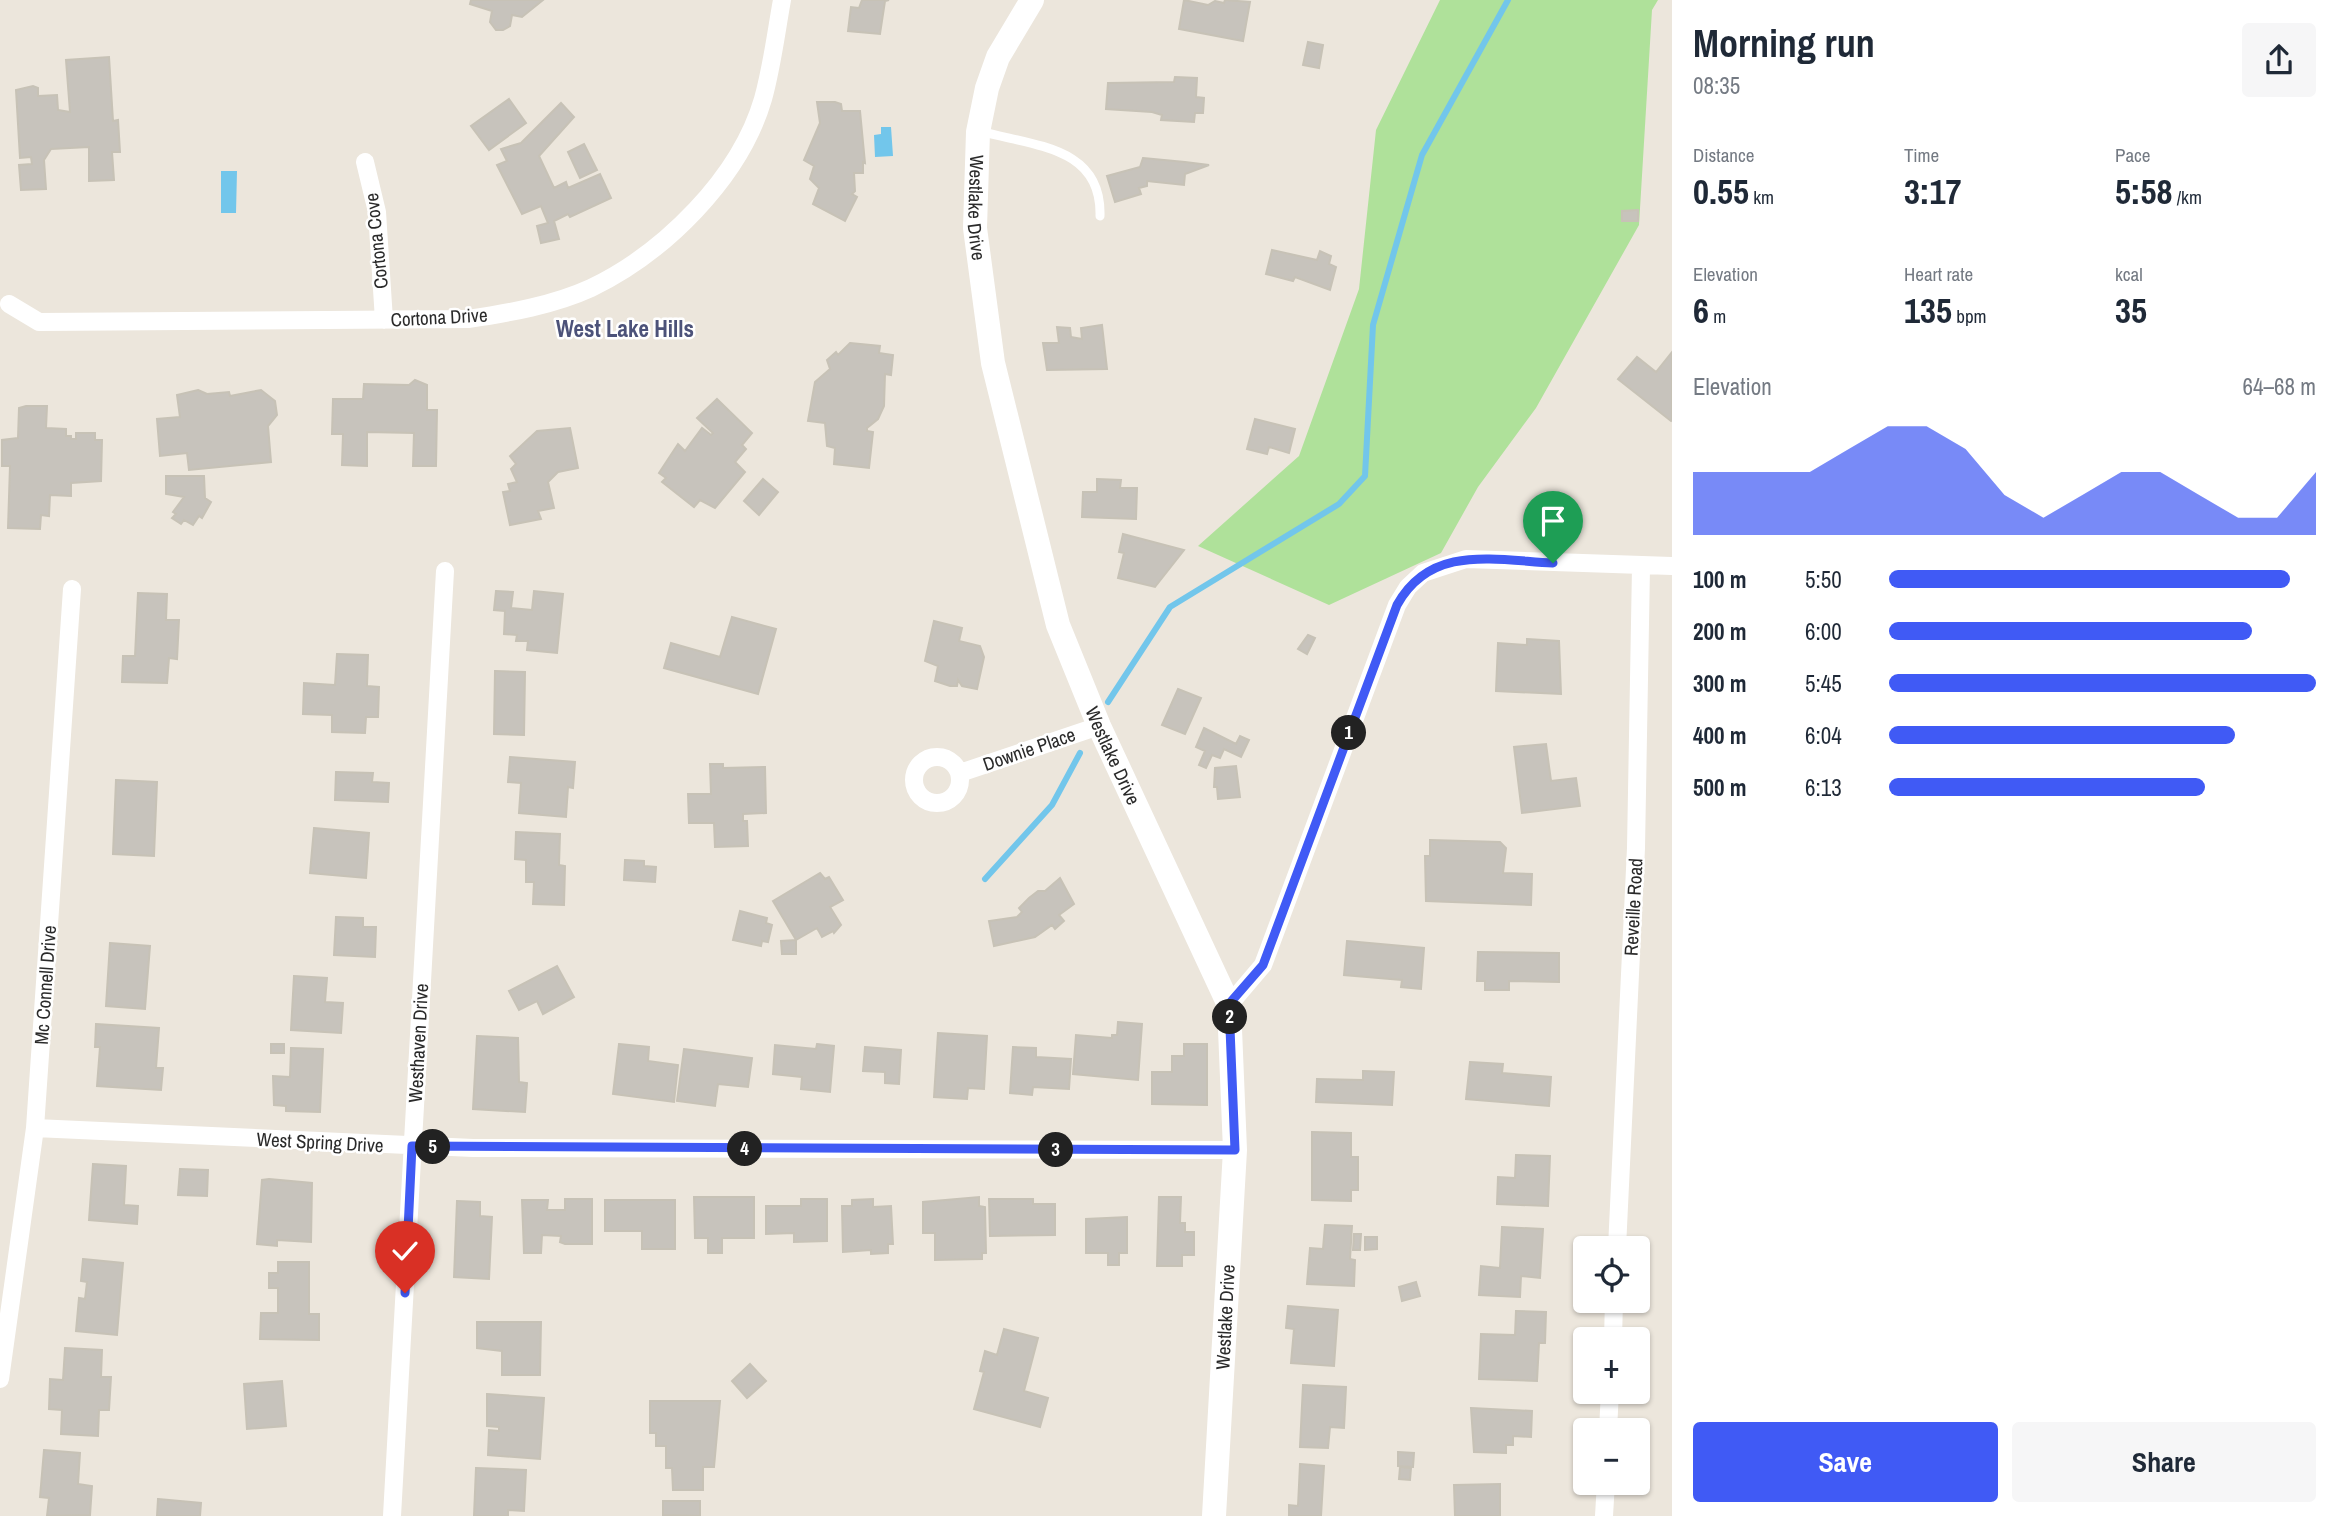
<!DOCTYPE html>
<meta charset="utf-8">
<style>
:root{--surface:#fff;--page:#f6f6f7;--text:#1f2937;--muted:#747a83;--accent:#405af5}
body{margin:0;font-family:"Archivo Narrow",sans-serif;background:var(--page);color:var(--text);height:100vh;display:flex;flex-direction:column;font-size:26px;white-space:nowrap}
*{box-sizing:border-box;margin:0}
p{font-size:23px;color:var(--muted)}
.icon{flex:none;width:38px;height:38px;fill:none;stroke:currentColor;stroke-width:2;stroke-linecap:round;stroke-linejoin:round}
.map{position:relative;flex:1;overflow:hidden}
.drawer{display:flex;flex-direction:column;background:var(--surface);width:665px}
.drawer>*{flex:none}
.controls{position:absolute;left:1573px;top:1236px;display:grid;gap:14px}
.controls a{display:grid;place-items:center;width:77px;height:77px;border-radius:7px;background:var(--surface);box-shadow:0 2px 5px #0004;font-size:35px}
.pin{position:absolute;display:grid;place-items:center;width:60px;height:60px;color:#fff;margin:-72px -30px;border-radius:50% 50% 50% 0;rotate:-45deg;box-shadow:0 0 7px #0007}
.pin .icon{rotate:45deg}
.km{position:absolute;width:35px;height:35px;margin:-18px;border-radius:50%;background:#222;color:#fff;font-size:19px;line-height:35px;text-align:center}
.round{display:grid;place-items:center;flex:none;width:74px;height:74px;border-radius:7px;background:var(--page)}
.summary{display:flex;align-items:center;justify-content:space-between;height:119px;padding:0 21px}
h1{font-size:38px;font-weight:700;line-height:52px}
.metrics{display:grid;grid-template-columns:repeat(3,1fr);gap:10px;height:119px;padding:7px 21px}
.metrics div{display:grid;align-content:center}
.metrics b{font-size:35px;font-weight:700}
.metrics small{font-size:19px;font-weight:400}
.metrics p{font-size:19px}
.chart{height:196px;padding:14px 21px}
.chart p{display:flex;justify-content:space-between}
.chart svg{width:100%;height:126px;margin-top:7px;fill:var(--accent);opacity:.7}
.action{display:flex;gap:14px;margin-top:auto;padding:14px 21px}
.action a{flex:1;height:80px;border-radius:7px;background:var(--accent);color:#fff;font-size:28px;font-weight:700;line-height:80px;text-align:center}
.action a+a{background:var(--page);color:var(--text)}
ul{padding:0 21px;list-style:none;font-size:23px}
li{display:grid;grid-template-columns:112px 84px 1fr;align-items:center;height:52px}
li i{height:18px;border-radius:9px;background:var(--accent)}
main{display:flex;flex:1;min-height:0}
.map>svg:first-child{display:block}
</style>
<main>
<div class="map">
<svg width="1672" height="1516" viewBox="0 0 1672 1516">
<rect width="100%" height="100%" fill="#ece6dc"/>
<path fill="#afe19a" d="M 1440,0 L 1658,0 L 1652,10 L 1639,225 L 1536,408 L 1478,487 L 1441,553 L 1329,605 L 1198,546 L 1299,456 L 1359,289 L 1376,130 Z"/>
<path fill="#72c6eb" d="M 881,127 L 891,127 L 893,156 L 875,157 L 874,135 L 881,134 Z
M 221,171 L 237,171 L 236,213 L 221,213 Z"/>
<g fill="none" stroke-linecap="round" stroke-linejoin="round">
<path stroke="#72c6eb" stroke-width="6" d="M 1108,702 L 1170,607 L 1339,504 L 1365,476 L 1373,325 L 1422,155 L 1508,0
M 985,879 L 1052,805 L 1080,753"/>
</g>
<path fill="#c7c3bc" stroke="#c7c2b6" stroke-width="2" d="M 471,0 L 543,0 L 522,17 L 512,15 L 510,26 L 503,30 L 496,30 L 490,22 L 492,11 L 470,4 Z
M 862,0 L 889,0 L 885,1 L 880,34 L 848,31 L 851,7 L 859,8 Z
M 1184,0 L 1208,5 L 1215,1 L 1224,3 L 1225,0 L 1250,2 L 1243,41 L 1179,29 Z
M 1308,42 L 1323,45 L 1319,68 L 1303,65 Z
M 109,57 L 113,121 L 118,120 L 120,152 L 112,152 L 114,180 L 89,181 L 89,147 L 51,149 L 44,160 L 46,189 L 21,190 L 19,165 L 32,164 L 31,157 L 20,158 L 16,90 L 33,86 L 38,88 L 38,96 L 57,95 L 58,110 L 70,112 L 66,60 Z
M 1175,77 L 1197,78 L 1196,97 L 1204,98 L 1203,113 L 1195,113 L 1194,122 L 1161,120 L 1162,115 L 1152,112 L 1106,109 L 1108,83 L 1174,82 Z
M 509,99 L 526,123 L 489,150 L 471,126 Z
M 817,102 L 835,102 L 841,104 L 842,111 L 860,111 L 865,163 L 863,162 L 863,173 L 854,173 L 855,191 L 852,194 L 857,197 L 845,221 L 813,204 L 819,188 L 810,179 L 814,166 L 804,160 L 820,123 Z
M 561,103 L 574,117 L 539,156 L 554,188 L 566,182 L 568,188 L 600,174 L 611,198 L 570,217 L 568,214 L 554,221 L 559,239 L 541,243 L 537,226 L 548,223 L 541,206 L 522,214 L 497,165 L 507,161 L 501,149 L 521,143 Z
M 584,144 L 597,170 L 580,178 L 568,152 Z
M 1143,158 L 1185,162 L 1209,165 L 1185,174 L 1184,185 L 1147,181 L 1147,186 L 1139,188 L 1141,194 L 1115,202 L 1107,176 L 1140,167 Z
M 1638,210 L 1638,221 L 1622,221 L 1622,211 Z
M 1272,250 L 1317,260 L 1320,251 L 1331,256 L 1329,264 L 1336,267 L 1330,290 L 1295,277 L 1293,281 L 1266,274 Z
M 1102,325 L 1107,369 L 1047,370 L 1043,343 L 1059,343 L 1057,327 L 1070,328 L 1071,337 L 1082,339 L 1081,328 Z
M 850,343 L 880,346 L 879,353 L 893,355 L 891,375 L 885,374 L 884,406 L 878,419 L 867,428 L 867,431 L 873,432 L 869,468 L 834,464 L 835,448 L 827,446 L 825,423 L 808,421 L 815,382 L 830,369 L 827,360 L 836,352 L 838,355 Z
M 1672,352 L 1672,420 L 1671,421 L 1618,379 L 1637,357 L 1656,372 Z
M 415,380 L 427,385 L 427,410 L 437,410 L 436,466 L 413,466 L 414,433 L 367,432 L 367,466 L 342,465 L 343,434 L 332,434 L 333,399 L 363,399 L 364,384 L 409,385 Z
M 198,390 L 207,394 L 229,392 L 230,396 L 261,390 L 275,401 L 277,415 L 268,426 L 271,462 L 189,470 L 187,453 L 160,456 L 157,419 L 180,417 L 177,395 Z
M 717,399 L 752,433 L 742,445 L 746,449 L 735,462 L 745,472 L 715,508 L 700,500 L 694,507 L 662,482 L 666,478 L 659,473 L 678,444 L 685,451 L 702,428 L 711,435 L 713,433 L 697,418 Z
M 26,406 L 47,406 L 46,428 L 66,429 L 66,436 L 71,436 L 71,439 L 76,439 L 76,433 L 95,433 L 95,440 L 102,440 L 101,481 L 71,483 L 71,496 L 50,495 L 49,516 L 41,515 L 40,529 L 8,528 L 10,466 L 2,466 L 2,440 L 18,438 L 19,408 Z
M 1255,419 L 1295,429 L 1289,453 L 1269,447 L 1267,454 L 1247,449 Z
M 570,428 L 578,468 L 558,472 L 548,482 L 554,508 L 538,511 L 541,519 L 510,525 L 503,492 L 510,491 L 508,484 L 517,482 L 511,469 L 516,464 L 510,456 L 537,431 Z
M 166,476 L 204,476 L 205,498 L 211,502 L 202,518 L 199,516 L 193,525 L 184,520 L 181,524 L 172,518 L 176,514 L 173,512 L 184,497 L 166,494 Z
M 763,479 L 778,492 L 759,515 L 744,501 Z
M 1097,479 L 1121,480 L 1120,488 L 1137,488 L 1136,519 L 1082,517 L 1083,492 L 1097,492 Z
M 1123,534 L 1184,550 L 1155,587 L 1118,578 L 1124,553 L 1119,552 Z
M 496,591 L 513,592 L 511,608 L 532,610 L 534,591 L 563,594 L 557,653 L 527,650 L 528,641 L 516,641 L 517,635 L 504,634 L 505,611 L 494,610 Z
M 138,593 L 167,594 L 166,620 L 179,620 L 177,659 L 169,658 L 167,683 L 122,682 L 123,656 L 135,656 Z
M 732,617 L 776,629 L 758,694 L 664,668 L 671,643 L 720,657 Z
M 934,621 L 962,628 L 959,641 L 980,646 L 984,657 L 977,689 L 962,686 L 958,680 L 957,686 L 950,686 L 935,681 L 938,666 L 925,661 Z
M 1308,635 L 1315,638 L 1307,654 L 1298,649 Z
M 1527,639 L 1559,641 L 1561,694 L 1496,691 L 1498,643 L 1527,645 Z
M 337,654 L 368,655 L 367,686 L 379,687 L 378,717 L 366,717 L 365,733 L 332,732 L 332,715 L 303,714 L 304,683 L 335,685 Z
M 495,671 L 525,672 L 524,735 L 494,734 Z
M 1178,689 L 1201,698 L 1185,734 L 1162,725 Z
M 1204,728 L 1236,744 L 1240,736 L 1249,740 L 1241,757 L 1224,749 L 1220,758 L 1212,755 L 1206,768 L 1199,765 L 1205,751 L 1196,747 Z
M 1546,744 L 1551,781 L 1576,778 L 1580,806 L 1522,813 L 1514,747 Z
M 510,757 L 575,762 L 573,788 L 568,787 L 566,817 L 519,813 L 521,783 L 508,782 Z
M 710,764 L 723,764 L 723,768 L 765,767 L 766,813 L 743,814 L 743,821 L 747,821 L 748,846 L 715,847 L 714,823 L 689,823 L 688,794 L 711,794 Z
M 1236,766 L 1240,797 L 1218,799 L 1217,787 L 1214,787 L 1215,768 Z
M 336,772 L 373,773 L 372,782 L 389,783 L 388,802 L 335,800 Z
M 116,780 L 157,782 L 154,856 L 113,854 Z
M 314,828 L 369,833 L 366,878 L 310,873 Z
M 516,832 L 560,834 L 559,865 L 565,866 L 564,905 L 533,904 L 534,882 L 526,882 L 526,860 L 515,859 Z
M 1430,840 L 1500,842 L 1506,848 L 1503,873 L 1532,874 L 1531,905 L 1426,901 L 1425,856 L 1430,856 Z
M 625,860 L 644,861 L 644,866 L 656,867 L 655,882 L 624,880 Z
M 820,873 L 825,879 L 829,877 L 843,900 L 830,907 L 841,925 L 834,933 L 833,931 L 822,937 L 817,928 L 796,940 L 773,901 Z
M 1060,878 L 1074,904 L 1059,915 L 1064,921 L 1055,929 L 1052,925 L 1035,937 L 994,946 L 989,921 L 1017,917 L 1022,912 L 1019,908 L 1029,898 L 1038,891 L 1045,891 Z
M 740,911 L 767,918 L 766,923 L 772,925 L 768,942 L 762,941 L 761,946 L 733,940 Z
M 336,917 L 363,918 L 363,927 L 376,927 L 375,957 L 334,955 Z
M 796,940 L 796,954 L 782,954 L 781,941 Z
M 1347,941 L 1424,948 L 1421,989 L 1401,987 L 1402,980 L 1344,975 Z
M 110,943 L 150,946 L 145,1009 L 106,1006 Z
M 1478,952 L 1559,953 L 1559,982 L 1509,981 L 1509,990 L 1485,990 L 1485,981 L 1477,981 Z
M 557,966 L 574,997 L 543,1014 L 537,1001 L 519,1010 L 509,991 Z
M 294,976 L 327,978 L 325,1002 L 343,1003 L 341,1033 L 291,1030 Z
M 1118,1022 L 1142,1024 L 1138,1080 L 1073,1074 L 1076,1035 L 1112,1038 L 1112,1035 L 1117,1035 Z
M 96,1024 L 159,1028 L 156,1068 L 163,1068 L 161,1090 L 97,1086 L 100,1047 L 95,1047 Z
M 938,1033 L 987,1036 L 984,1089 L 968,1088 L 967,1099 L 934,1097 Z
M 477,1036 L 518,1038 L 519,1082 L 527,1083 L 525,1112 L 473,1109 Z
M 271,1044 L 284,1044 L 284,1053 L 271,1053 Z
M 619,1044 L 649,1047 L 648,1061 L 678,1065 L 674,1102 L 613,1094 Z
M 817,1044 L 834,1046 L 830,1092 L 801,1089 L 802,1077 L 773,1074 L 775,1045 L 816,1049 Z
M 1184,1044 L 1207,1044 L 1207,1105 L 1152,1104 L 1152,1072 L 1172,1072 L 1172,1056 L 1184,1056 Z
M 865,1047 L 901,1050 L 899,1084 L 885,1083 L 885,1072 L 863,1071 Z
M 1013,1047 L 1036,1048 L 1036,1057 L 1071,1059 L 1069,1089 L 1033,1087 L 1032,1095 L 1010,1093 Z
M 291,1048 L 323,1049 L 320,1112 L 286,1111 L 286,1106 L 274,1105 L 273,1076 L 290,1077 Z
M 684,1049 L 752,1058 L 748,1087 L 718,1084 L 715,1106 L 677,1101 Z
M 1470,1062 L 1503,1064 L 1502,1073 L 1551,1077 L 1549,1106 L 1466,1099 Z
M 1363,1071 L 1394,1072 L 1392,1105 L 1316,1102 L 1317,1079 L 1363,1080 Z
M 1312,1132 L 1351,1133 L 1351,1157 L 1358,1157 L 1358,1190 L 1351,1190 L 1351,1201 L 1312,1200 Z
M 1516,1155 L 1550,1156 L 1548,1206 L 1497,1204 L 1498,1177 L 1515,1178 Z
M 93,1164 L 126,1166 L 124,1205 L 138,1206 L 137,1224 L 89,1220 Z
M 180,1169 L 208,1170 L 207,1196 L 178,1195 Z
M 269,1179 L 312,1183 L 311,1242 L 277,1240 L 277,1246 L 257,1244 L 262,1180 Z
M 694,1197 L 754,1197 L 754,1238 L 722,1238 L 722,1253 L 708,1253 L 708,1238 L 695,1238 Z
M 979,1197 L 979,1206 L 985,1207 L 986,1253 L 982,1253 L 982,1259 L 935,1260 L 935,1233 L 923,1233 L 923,1202 Z
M 1159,1197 L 1181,1197 L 1180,1223 L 1185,1223 L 1185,1232 L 1194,1232 L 1194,1255 L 1182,1255 L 1182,1266 L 1157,1266 Z
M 565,1199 L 592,1199 L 592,1244 L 565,1244 L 560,1242 L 561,1236 L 542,1235 L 541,1253 L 524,1253 L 522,1200 L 548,1200 L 547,1210 L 565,1210 Z
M 801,1199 L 827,1199 L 827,1241 L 794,1242 L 794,1233 L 766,1234 L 766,1206 L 801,1206 Z
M 873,1199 L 873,1207 L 891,1206 L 893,1244 L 888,1244 L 888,1253 L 871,1254 L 871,1250 L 843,1252 L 842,1206 L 852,1206 L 852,1200 Z
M 989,1199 L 1033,1199 L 1033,1204 L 1055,1204 L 1055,1235 L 990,1236 Z
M 605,1200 L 675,1200 L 675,1249 L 642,1249 L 642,1231 L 605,1231 Z
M 457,1201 L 480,1202 L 480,1216 L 492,1217 L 489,1279 L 454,1277 Z
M 1127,1217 L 1127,1253 L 1119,1253 L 1119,1265 L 1108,1265 L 1108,1253 L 1086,1253 L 1086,1219 Z
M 1325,1225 L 1352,1226 L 1350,1259 L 1355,1260 L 1354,1286 L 1307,1284 L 1310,1248 L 1323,1249 Z
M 1502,1227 L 1543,1229 L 1540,1278 L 1521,1276 L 1520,1297 L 1479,1295 L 1481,1266 L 1500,1268 Z
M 1354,1234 L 1361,1234 L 1360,1250 L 1353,1250 Z
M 1365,1237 L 1377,1237 L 1377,1249 L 1365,1250 Z
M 83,1259 L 123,1263 L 117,1335 L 76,1331 L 79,1298 L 85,1299 L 87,1282 L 81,1281 Z
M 278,1262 L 309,1262 L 309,1314 L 319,1314 L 319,1340 L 260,1339 L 261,1313 L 278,1313 L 278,1288 L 269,1288 L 269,1273 L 278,1273 Z
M 1416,1282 L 1420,1296 L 1402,1301 L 1399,1287 Z
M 1288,1306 L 1338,1310 L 1334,1366 L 1291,1363 L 1294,1329 L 1286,1328 Z
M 1516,1311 L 1546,1312 L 1545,1343 L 1539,1343 L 1537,1381 L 1479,1379 L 1481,1334 L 1515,1335 Z
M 477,1322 L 541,1322 L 540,1375 L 502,1375 L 502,1351 L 477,1348 Z
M 1004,1329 L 1038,1338 L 1024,1391 L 1048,1398 L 1040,1427 L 974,1409 L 984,1372 L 980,1371 L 985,1351 L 997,1355 Z
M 65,1348 L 102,1350 L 101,1377 L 111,1377 L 109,1410 L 99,1410 L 98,1436 L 61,1434 L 62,1410 L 49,1409 L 50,1379 L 63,1380 Z
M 750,1364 L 766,1381 L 747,1398 L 732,1381 Z
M 282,1381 L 286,1426 L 247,1429 L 244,1384 Z
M 1303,1385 L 1346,1387 L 1344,1428 L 1330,1427 L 1328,1448 L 1300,1447 Z
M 487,1394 L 544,1398 L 540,1459 L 488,1455 L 489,1430 L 499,1431 L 499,1427 L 487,1426 Z
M 650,1401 L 720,1401 L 714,1467 L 703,1467 L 703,1490 L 673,1490 L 672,1468 L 666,1468 L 666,1446 L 656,1446 L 656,1433 L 650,1433 Z
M 1471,1408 L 1532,1411 L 1531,1437 L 1513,1436 L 1513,1445 L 1506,1445 L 1506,1453 L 1474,1452 Z
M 44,1450 L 80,1453 L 78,1484 L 92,1486 L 90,1515 L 47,1516 L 49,1498 L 40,1497 Z
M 1398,1452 L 1414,1453 L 1413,1467 L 1398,1466 Z
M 1300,1464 L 1324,1466 L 1321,1516 L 1289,1516 L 1289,1505 L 1298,1506 Z
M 1400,1467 L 1411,1468 L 1410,1480 L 1399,1479 Z
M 476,1468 L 526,1470 L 524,1511 L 508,1510 L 508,1516 L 474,1516 Z
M 1454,1485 L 1500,1484 L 1500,1516 L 1455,1516 Z
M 158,1499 L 201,1503 L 200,1516 L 157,1516 Z
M 663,1501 L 700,1501 L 700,1516 L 663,1515 Z"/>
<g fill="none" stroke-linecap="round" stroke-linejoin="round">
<path stroke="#fff" stroke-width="9" d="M 980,131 C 1033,146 1102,146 1100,216"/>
<path stroke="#fff" stroke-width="18" d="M 365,162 L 377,212 L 384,320
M 9,304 L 39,322 L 468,319 C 509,313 554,305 591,288 C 664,253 740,178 763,99 C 772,67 776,33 782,0
M914 780a23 23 0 1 1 46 0a23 23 0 1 1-46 0Z
M 960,773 L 1099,726
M 1229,1005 L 1263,965 L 1397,605 L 1408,587 L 1423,573 L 1466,559 L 1672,566
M 35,1128 L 473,1148 L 1235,1150
M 1617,1248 L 1636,848 L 1641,567
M 1613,1339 L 1614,1300
M 0,1379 L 35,1128 L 72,589
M 1608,1430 L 1610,1391
M 392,1516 L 445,571
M 1604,1516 L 1606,1482"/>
<path stroke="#fff" stroke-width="24" id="s1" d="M 1032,0 L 998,57 L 987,88 L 978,132 L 975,228 L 993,363 L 1058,625 L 1099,726 L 1229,1005 L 1235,1150 L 1214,1516"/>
</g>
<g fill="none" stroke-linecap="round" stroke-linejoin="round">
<defs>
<path id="route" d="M 405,1293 L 412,1146 L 1235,1150 L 1229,1004 L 1263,965 L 1397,605 C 1431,544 1494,560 1553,563"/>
</defs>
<use href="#route" stroke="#fff" stroke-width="14"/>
<use href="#route" stroke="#405af5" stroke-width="9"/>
</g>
<g text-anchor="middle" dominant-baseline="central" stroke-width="5" stroke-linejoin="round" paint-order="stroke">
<g font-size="19" fill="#2a2a2a" stroke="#fff">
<text stroke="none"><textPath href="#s1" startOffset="220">Westlake Drive</textPath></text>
<text transform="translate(376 241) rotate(-96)">Cortona Cove</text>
<text transform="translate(439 317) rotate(-3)">Cortona Drive</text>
<text transform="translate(1029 749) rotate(-19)">Downie Place</text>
<text stroke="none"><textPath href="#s1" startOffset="788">Westlake Drive</textPath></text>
<text transform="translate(1633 907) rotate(-87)">Reveille Road</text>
<text transform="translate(45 985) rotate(-86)">Mc Connell Drive</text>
<text transform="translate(418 1043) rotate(-87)">Westhaven Drive</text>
<text transform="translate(320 1142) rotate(3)">West Spring Drive</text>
<text transform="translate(1225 1317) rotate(-87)">Westlake Drive</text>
</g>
<g font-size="23" font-weight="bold" fill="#4c5279" stroke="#fff">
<text x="625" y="328">West Lake Hills</text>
</g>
</g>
</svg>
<div class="controls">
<a><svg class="icon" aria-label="locate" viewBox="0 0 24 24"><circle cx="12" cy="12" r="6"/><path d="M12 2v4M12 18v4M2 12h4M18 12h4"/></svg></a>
<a>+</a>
<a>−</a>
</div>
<div class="pin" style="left:1553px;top:563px;background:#1e9e55"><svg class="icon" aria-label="arrive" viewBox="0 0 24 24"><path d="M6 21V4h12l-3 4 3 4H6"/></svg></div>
<div class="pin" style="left:405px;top:1293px;background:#d93025"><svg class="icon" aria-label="check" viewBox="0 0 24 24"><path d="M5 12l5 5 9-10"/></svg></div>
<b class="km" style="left:1349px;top:733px">1</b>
<b class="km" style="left:1230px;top:1017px">2</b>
<b class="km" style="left:1056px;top:1150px">3</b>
<b class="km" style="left:745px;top:1149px">4</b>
<b class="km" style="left:433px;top:1147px">5</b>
</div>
<section class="drawer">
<div class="summary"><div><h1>Morning run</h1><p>08:35</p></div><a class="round"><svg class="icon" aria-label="share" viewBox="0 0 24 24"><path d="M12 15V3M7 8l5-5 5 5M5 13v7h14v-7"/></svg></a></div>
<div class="metrics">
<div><p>Distance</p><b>0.55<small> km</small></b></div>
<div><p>Time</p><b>3:17</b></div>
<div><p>Pace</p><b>5:58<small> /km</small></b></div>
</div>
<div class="metrics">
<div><p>Elevation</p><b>6<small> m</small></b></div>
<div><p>Heart rate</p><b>135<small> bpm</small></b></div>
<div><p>kcal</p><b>35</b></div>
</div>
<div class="chart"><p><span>Elevation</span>64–68 m</p>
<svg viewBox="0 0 160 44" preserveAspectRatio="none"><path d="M0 44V22L10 22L20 22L30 22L40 14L50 6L60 6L70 14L80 30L90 38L100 30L110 22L120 22L130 30L140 38L150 38L160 22V44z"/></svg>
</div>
<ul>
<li><b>100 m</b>5:50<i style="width:94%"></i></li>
<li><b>200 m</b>6:00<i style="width:85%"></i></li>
<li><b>300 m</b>5:45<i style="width:100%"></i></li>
<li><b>400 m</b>6:04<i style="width:81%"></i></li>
<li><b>500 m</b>6:13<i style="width:74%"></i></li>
</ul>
<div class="action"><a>Save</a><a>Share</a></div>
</section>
</main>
